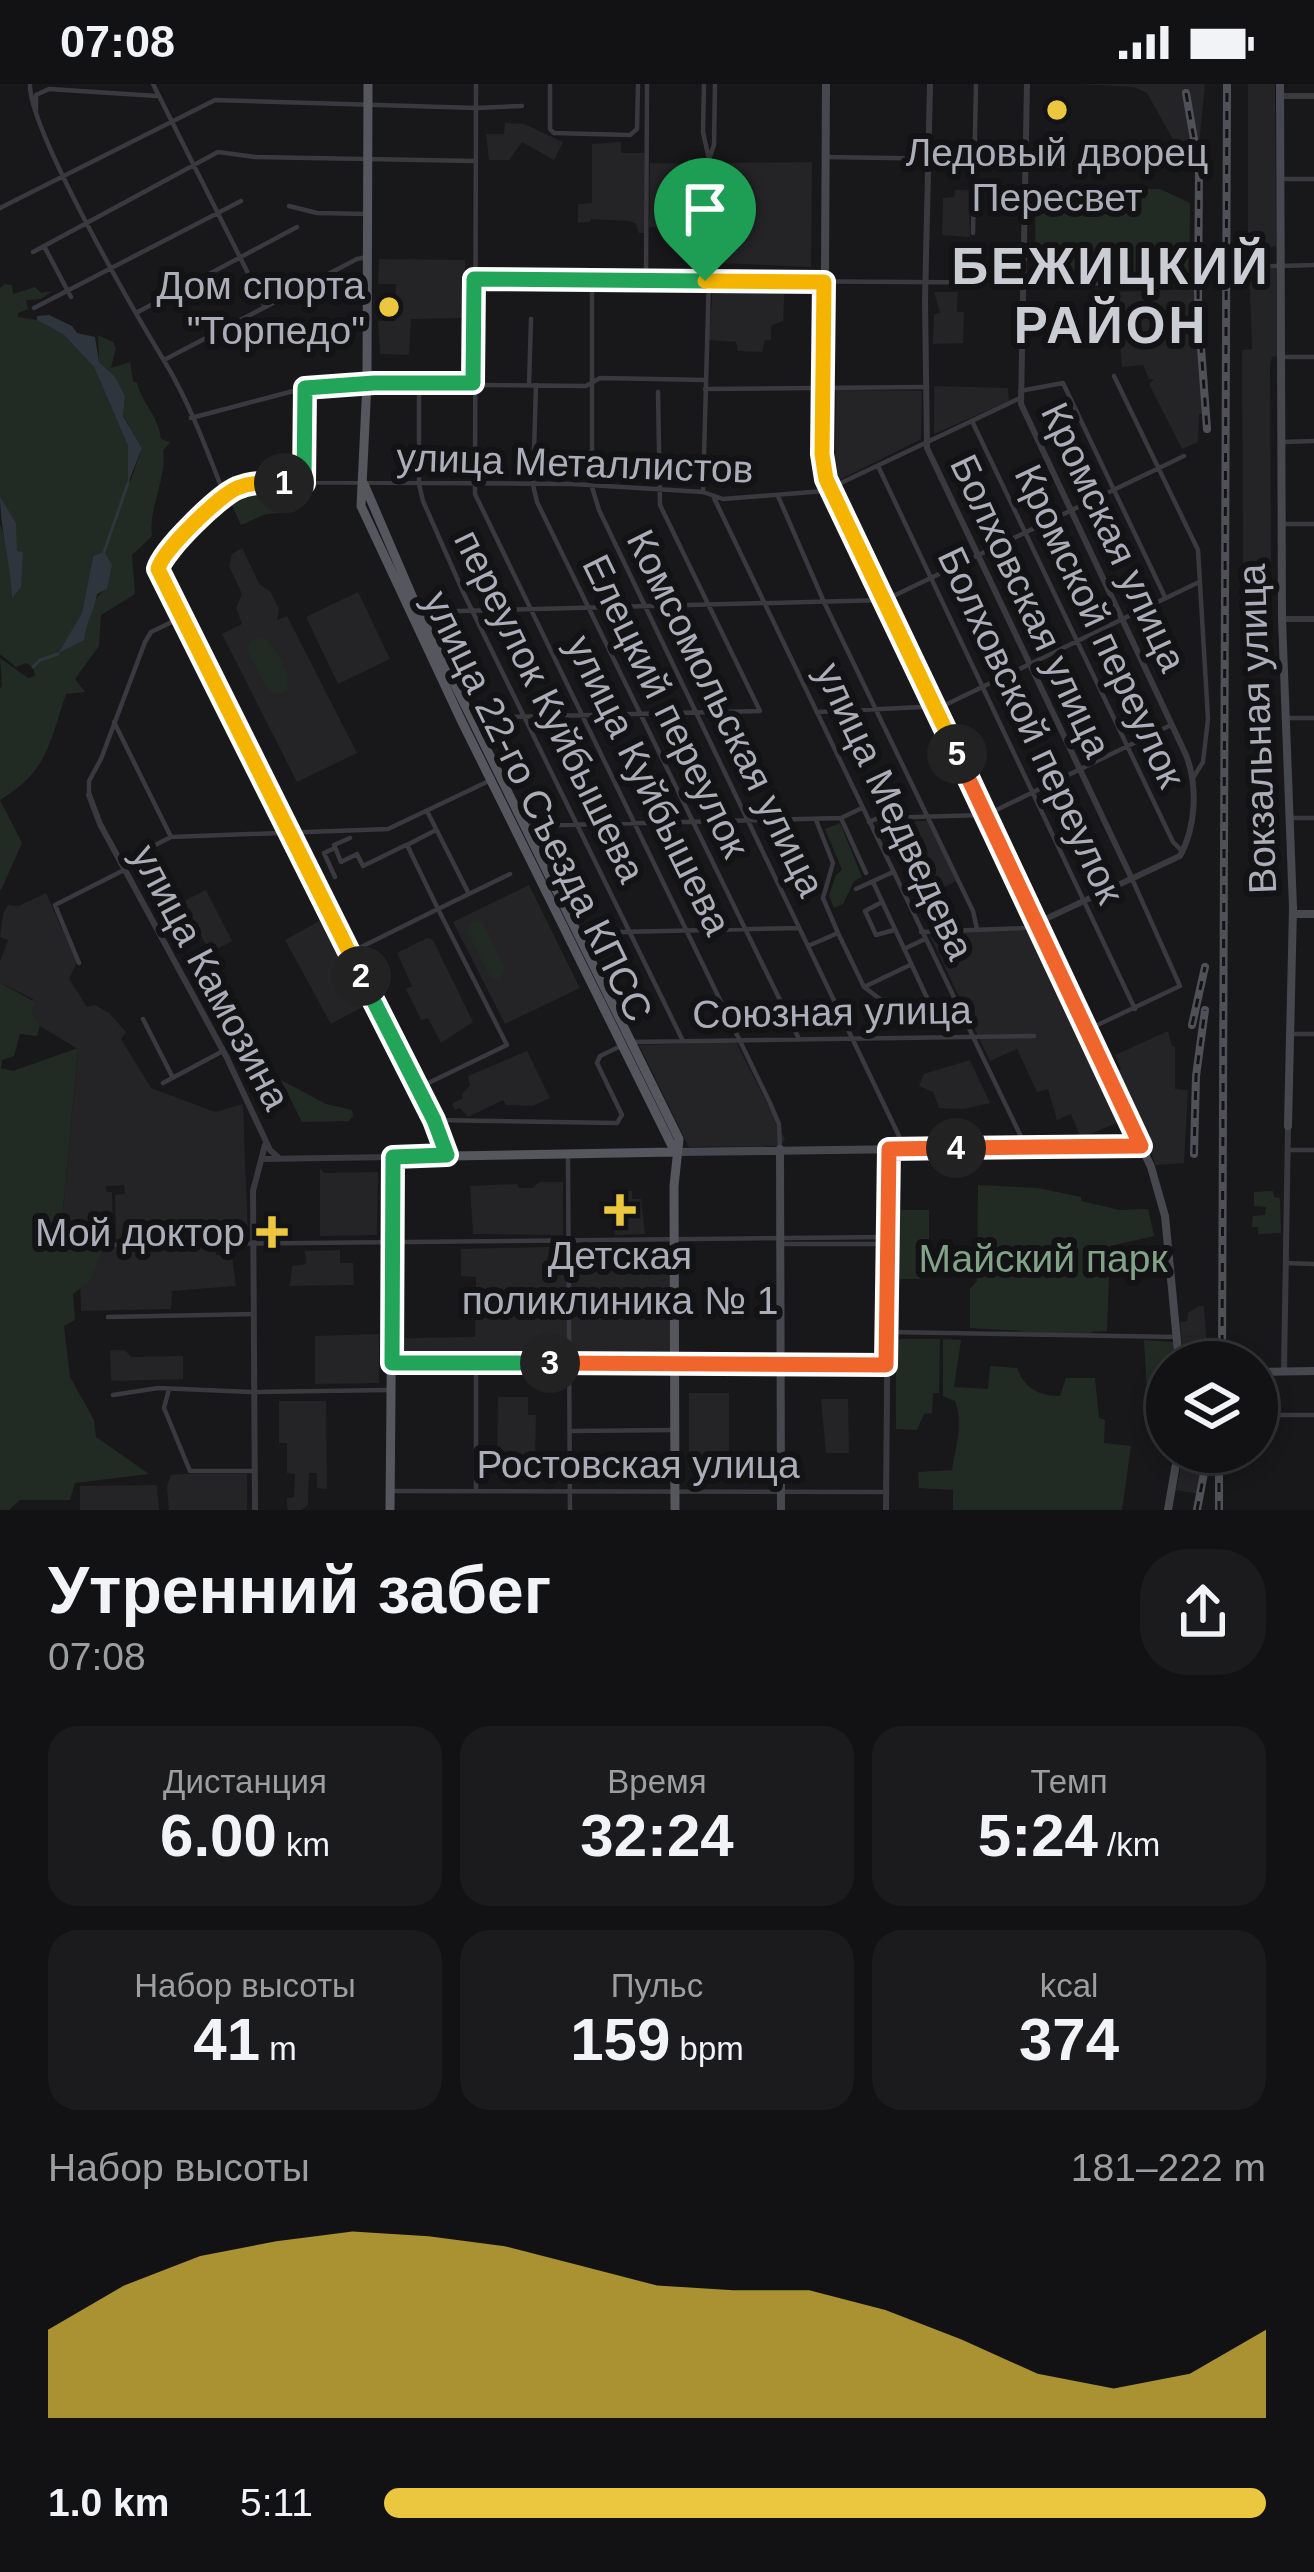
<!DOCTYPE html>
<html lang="ru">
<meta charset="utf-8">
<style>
:root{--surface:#121214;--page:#1b1b1d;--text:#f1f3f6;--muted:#9c9ea0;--line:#313234;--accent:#ebc73f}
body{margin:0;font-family:Helvetica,sans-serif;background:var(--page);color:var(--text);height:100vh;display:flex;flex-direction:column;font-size:45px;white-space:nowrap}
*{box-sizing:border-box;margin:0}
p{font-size:39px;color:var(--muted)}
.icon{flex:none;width:66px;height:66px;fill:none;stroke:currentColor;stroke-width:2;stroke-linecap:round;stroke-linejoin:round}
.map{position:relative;height:1426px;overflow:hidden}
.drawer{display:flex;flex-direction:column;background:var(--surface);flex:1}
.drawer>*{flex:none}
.controls{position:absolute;left:1146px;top:1257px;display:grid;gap:24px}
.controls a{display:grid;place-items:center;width:132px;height:132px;border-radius:50%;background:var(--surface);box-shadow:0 6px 18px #0003,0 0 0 3px var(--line);font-size:60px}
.pin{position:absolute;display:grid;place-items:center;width:102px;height:102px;color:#fff;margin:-123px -51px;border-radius:50% 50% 50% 0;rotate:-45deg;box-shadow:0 0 12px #0007}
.pin .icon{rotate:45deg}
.km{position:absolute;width:60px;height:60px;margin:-30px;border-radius:50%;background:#222;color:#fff;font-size:33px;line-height:60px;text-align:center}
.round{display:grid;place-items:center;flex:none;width:126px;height:126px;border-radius:48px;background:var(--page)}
.head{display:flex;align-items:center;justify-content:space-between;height:204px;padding:0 48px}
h1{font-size:66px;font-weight:800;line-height:90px}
.metrics{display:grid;grid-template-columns:repeat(3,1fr);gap:18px;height:204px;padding:12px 48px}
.metrics div{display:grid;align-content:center;border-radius:30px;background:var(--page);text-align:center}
.metrics b{font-size:60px;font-weight:800}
.metrics small{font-size:33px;font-weight:400}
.metrics p{font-size:33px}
.chart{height:336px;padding:24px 48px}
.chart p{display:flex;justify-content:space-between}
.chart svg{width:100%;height:216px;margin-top:12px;fill:var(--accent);opacity:.7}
ul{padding:0 48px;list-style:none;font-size:39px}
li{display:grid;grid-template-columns:192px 144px 1fr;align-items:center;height:90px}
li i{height:30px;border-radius:15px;background:var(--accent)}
.status{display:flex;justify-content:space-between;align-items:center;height:84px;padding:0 60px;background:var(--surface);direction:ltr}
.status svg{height:33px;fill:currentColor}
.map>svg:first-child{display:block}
</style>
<div class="status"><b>07:08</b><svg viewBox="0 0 49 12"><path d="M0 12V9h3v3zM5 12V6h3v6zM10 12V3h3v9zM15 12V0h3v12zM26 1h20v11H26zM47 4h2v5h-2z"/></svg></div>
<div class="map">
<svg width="1314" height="1426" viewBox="0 0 1314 1426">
<rect width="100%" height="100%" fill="#18181a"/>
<path fill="#242427" d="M 1078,0 L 1205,0 L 1199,61 L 1180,68 L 1147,9 L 1134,3 Z
M 1248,0 L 1275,0 L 1276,162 L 1266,165 L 1267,180 L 1248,178 Z
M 505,39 L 524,40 L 563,58 L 554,76 L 522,58 L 509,76 L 489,76 L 486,50 L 504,50 Z
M 621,58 L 621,69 L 644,69 L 645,149 L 639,149 L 636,140 L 629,137 L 591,135 L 590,138 L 578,139 L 578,120 L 592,119 L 592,60 Z
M 812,78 L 811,183 L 719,179 L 716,79 Z
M 650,79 L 701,80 L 701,135 L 691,135 L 689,143 L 649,143 Z
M 955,106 L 969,106 L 970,153 L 942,151 L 943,114 L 954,113 Z
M 379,175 L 465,176 L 465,234 L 411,235 L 409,271 L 380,270 L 378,237 L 395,237 L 396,200 L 378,200 Z
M 1249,185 L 1276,185 L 1277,272 L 1272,273 L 1270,280 L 1271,481 L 1243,480 L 1242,266 L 1252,265 Z
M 785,199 L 783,237 L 771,242 L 771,256 L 765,256 L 762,268 L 738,267 L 736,258 L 709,256 L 713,200 Z
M 1195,205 L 1204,329 L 1199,330 L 1198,358 L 1182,365 L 1149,300 L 1154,295 L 1149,295 L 1143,281 L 1122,283 L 1116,208 Z
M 934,208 L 958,208 L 957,228 L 964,228 L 963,259 L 933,260 L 934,230 L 940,229 Z
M 934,302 L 1008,304 L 1009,317 L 934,350 Z
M 836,306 L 922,307 L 921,355 L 839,396 L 835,391 Z
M 242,464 L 260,501 L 270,507 L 279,525 L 277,536 L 287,532 L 357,669 L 297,698 L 222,550 L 242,540 L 236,524 L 242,510 L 229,482 L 232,470 Z
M 358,508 L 390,575 L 338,600 L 306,533 Z
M 889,737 L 929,737 L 956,797 L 938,806 L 951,838 L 931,840 L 885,743 Z
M 529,801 L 580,904 L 505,940 L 453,838 Z
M 206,806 L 232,857 L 210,869 L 184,817 Z
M 46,809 L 77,878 L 69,895 L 87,923 L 95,921 L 109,929 L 126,948 L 121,955 L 151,1004 L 215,1028 L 243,1020 L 248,1154 L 116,1155 L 115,1111 L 125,1110 L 124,1101 L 106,1102 L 106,1108 L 112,1108 L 113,1151 L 77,1151 L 62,1137 L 78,965 L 40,942 L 32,927 L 33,915 L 0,899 L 0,878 L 8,856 L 0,853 L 3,830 L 8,821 L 19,822 Z
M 323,835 L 366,921 L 331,940 L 285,856 Z
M 934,847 L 1029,847 L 1119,1038 L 1081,1054 L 1071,1030 L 1057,1036 L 1048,1005 L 1037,1008 L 1017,965 L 990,977 L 931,854 Z
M 427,854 L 433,856 L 473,938 L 441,959 L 428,934 L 421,936 L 406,905 L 412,902 L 397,869 Z
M 1168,947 L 1172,962 L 1175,963 L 1175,1005 L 1188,1006 L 1184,1079 L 1155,1081 L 1145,1043 L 1118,987 L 1121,985 L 1115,971 Z
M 736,958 L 785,1055 L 781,1062 L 689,1063 L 639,961 Z
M 527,967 L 550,1014 L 533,1022 L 506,1021 L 503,1016 L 468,1033 L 460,1024 L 455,1026 L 452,1020 L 463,1014 L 462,1010 L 470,1002 L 468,992 Z
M 970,976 L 990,1019 L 963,1025 L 939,1024 L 933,1008 L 919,1002 L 924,990 Z
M 320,1084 L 324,1089 L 378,1088 L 377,1151 L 320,1152 Z
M 539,1098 L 563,1098 L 563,1151 L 473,1150 L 470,1102 L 517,1100 L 519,1104 L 533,1104 Z
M 611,1107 L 632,1107 L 632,1115 L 641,1115 L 645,1150 L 615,1151 Z
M 670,1160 L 670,1277 L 403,1276 L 403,1254 L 475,1253 L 476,1193 L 461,1192 L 461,1165 Z
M 216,1162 L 216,1171 L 232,1171 L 236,1202 L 172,1207 L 171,1225 L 81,1227 L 80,1196 L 84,1179 L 109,1163 Z
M 340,1166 L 340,1179 L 353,1179 L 354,1201 L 290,1202 L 292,1182 L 306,1180 L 305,1167 Z
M 1199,1222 L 1204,1222 L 1208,1278 L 1183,1277 L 1180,1238 L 1187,1237 L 1188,1229 Z
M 379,1250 L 379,1299 L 315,1300 L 315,1252 Z
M 110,1266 L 125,1266 L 131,1273 L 183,1272 L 183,1295 L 111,1297 Z
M 689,1309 L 729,1309 L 729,1377 L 689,1377 Z
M 498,1313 L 528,1313 L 528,1331 L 536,1331 L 535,1372 L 508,1371 L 507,1379 L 497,1379 Z
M 821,1315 L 848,1315 L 849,1369 L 826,1369 Z
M 279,1317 L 326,1317 L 327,1405 L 317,1404 L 317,1389 L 309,1389 L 308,1421 L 301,1426 L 288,1426 L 287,1422 L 287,1414 L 294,1413 L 295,1390 L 287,1389 L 287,1359 L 279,1359 Z
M 1184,1368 L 1205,1368 L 1200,1410 L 1176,1406 Z
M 177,1390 L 247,1390 L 247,1426 L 169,1426 L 167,1402 L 171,1391 Z
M 157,1401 L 159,1426 L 80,1426 L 80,1402 Z"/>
<path fill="#222a24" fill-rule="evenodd" d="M 1160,105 L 1190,119 L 1189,196 L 1036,195 L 1035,129 L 1060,106 Z
M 5,200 L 12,201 L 13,210 L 35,203 L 41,209 L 52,207 L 41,215 L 26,216 L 28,225 L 18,229 L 18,233 L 37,236 L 64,251 L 94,283 L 128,362 L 130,398 L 142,364 L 123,331 L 125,312 L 114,293 L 99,278 L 98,251 L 113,258 L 116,264 L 111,284 L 130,278 L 133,297 L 137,299 C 143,321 158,331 161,355 L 170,358 L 163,367 C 168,390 148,425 152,452 L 132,471 L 135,510 L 101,531 L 99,562 L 75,595 L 85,608 L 66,610 C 49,660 48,687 0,716 L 22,759 L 1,806 L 0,806 L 0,604 L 2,603 L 0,574 L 28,594 L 35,592 L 33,583 L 26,579 L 16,583 L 0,570 L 0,440 L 10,469 L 12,513 L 16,439 L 0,412 L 0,204 ZM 93,472 L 99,472 L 109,486 L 107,505 C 92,512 84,539 83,556 L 59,570 L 82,529 Z
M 253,404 L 294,404 L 295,428 L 266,430 L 241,441 L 229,415 Z
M 260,553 C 275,559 292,590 287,606 L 280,610 L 269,608 L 247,566 L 250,558 Z
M 840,739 L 862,793 L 854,797 L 843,820 L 834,824 L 829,812 L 836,791 L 842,786 L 825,745 Z
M 473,837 L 482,839 L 505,885 L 501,896 L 491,894 L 467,846 Z
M 0,899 L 35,918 L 32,927 L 40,942 L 37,952 L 20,950 L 14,972 L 2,976 L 1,984 L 13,987 L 78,964 L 62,1137 L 77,1151 L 108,1151 L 90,1197 L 73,1210 L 75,1236 L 64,1242 L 70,1293 L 94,1336 L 96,1353 L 149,1390 L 75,1399 L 70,1416 L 20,1416 L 9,1426 L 0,1426 Z
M 281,996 L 326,1020 L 352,1026 L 353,1032 L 349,1037 L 302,1038 Z
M 978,1101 L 1038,1104 L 1081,1113 L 1081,1117 L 1120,1126 L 1148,1125 L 1154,1152 L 1110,1162 L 1107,1247 L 1087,1248 L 1104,1250 L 976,1248 L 1024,1247 L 970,1244 L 970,1205 L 977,1197 Z
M 1273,1107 L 1274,1113 L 1280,1114 L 1281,1149 L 1258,1150 L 1258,1143 L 1252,1143 L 1253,1132 L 1265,1131 L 1266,1123 L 1254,1122 L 1254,1108 Z
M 899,1126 L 929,1126 L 929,1188 L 920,1188 L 920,1195 L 898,1195 Z
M 901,1255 L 940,1255 L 939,1309 L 933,1309 L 932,1329 L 924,1330 L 917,1346 L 896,1345 L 896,1258 Z
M 943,1255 L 961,1256 L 954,1303 L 988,1305 L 990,1282 L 1017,1284 C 1024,1304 1039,1312 1060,1312 L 1066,1294 L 1095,1294 L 1099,1334 L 1105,1336 L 1104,1359 L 1131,1362 L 1122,1426 L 953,1426 L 953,1406 L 919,1404 L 918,1388 L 952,1386 C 955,1364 964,1341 955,1317 L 943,1312 Z
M 1144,1256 L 1174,1258 L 1175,1278 L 1167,1278 L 1167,1326 L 1148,1326 Z"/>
<path fill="#2e353d" d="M 49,231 L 72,242 L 77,249 L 95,253 L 99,278 L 115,293 L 125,312 L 123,332 L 142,364 L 128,399 L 128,362 L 94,283 L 64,251 L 37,236 L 37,232 Z
M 0,412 L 16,439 L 17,467 L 23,468 L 21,503 L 12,514 C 11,478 0,447 0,412 Z
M 104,468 L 112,481 L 107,505 L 97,510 C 94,527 86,539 84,556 L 58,570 L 82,529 L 93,472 Z"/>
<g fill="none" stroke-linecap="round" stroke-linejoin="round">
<path stroke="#2e353d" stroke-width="3" d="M 104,468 L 128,399
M 33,583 L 40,576 L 58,570"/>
<path stroke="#39393f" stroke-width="4.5" d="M 30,0 C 28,44 135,229 163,275 C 188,315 207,366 224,410
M 153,0 L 265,223
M 476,0 L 475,410 L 770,1019 L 779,1040 L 780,1065
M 550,0 L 550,45 L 554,49 L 630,51 L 637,45 L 638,0
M 36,27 L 36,11 L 49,5 L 157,12
M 825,73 L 1024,76
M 709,75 L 714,61 L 715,0
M 1284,95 L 1314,95
M 289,122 L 317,129 L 367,130
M 0,124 L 215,16 L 476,24 L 522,22
M 973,149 L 976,0
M 44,162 L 71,213
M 33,168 L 218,68 L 255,73 L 476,77
M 1242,183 L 1314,181
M 474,188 L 822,193
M 592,190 L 592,403 L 599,426 L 899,1052 L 901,1065
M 646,190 L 647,0
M 474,195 L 1193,200
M 34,224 L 241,117
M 136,229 L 297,143
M 1281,273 L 1314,273
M 164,276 L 357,175 L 367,173
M 1114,292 L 1198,466 L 1208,635 L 1203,678 L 1193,694
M 419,298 L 419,400 L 423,417 L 464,510 L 683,957
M 529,301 L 531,235
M 536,301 L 533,401 L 537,418 L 799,955
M 705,305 L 925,303
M 1020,307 L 1063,299 L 1165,513
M 191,334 L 305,304 L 354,300 L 586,302 L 600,294 L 706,296
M 972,337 L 1173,758 L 1183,768
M 1281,358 L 1314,357
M 878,382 L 1135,925
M 303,399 L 305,304
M 703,408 L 709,191 L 709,75 L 703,48 L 704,0
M 778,412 L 824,518 L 973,827 L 977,845
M 714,414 L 1026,1063
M 1282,440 L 1314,440
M 419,528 L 885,516 L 1184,372
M 818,628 L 943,622 L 1197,499
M 471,634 L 760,627 L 660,421 L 658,308
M 1284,634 L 1314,634
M 114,638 L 170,751
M 89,711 L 89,697 L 101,675 L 145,558 L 151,548 L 180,534
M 427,727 L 468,808
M 841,734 L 866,789
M 1290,734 L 1314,734
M 816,736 L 833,779 L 823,814 L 838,849
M 869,738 L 878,734 L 986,731 L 1171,641
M 524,742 L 841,734 L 862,724
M 350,754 L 334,761 L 341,778 L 357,770 L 363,782 L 406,761
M 335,764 L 324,769 L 335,793
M 120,779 L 171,753 L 388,745 L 491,696
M 856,805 L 893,788
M 882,818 L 865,827 L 876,851 L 894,846
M 921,848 L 1027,844 L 1038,839
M 577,849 L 799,844
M 808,862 L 838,849 L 864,903 L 910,881
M 362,863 L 369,878
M 904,865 L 925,855
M 349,869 L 438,825 L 407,761 L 436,746
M 79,879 L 55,821 L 124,786
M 864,903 L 880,915 L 885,926 L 899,919 L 929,918 L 873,798
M 143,935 L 173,994
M 1089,945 L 1180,902 L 1133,797
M 1290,950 L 1314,950
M 632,958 L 1034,952
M 163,999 L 223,967
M 418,1004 L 507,961 L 438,825 L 510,790
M 436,1036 L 617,1039 L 622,1031 L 597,979 L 600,972 L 623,961
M 1290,1066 L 1314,1066
M 447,1071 L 435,1036 L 162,498 L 158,485 L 169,464 L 221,413 L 240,403 L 263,398 L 573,400 L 703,408 L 723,415 L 824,407 L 1020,314
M 568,1072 L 570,1426
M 780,1156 L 784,1160 L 886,1160
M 109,1161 L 887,1153
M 1285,1179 L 1314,1180
M 108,1233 L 254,1230
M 890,1248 L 1178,1253
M 393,1279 L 885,1281
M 169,1305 L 164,1324 L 190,1387 L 255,1387
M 113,1311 L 158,1304 L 251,1308 L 388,1306
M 1257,1331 L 1314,1331
M 570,1347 L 675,1346
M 476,1406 L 476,1280
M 394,1407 L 886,1408"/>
<path stroke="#39393f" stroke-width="6" d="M 930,0 L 925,217 L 927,364 L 1132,795
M 1027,0 L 1021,320 L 1186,671 C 1198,702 1196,743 1180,772 L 1039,838
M 1280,12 L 1314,12
M 1282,535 L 1314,535
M 89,711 L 100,740 L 227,974 L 270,1066 L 279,1074
M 262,1075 L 393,1073
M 1284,1288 L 1288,1042
M 255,1426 L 253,1107 L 265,1061
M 886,1426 L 889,1065"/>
<path stroke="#47484f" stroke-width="8" d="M 826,0 L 824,389 L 1074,913 L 1151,1083 L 1165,1132 L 1179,1278
M 1280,0 L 1282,535 L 1293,824 L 1288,1042
M 1293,830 L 1314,830
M 780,1065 L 781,1426
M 677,1068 L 1141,1062
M 1257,1288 L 1314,1287
M 1168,1426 L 1178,1368"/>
<path stroke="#55565e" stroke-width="9" d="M 368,0 L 367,299 L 361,422 L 462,638 L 675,1068
M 364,400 L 419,528 L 679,1055 L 674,1102 L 675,1426
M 390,1426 L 393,1073 L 675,1068"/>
<defs>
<path id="rail" d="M 1186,9 L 1199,84 L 1198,222 L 1207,345
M 1192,941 L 1205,883
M 1194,1070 L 1196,992 L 1205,926
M 1222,1278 L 1227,0
M 1197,1426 L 1208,1368
M 1219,1426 L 1219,1380"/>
</defs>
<use href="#rail" stroke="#505158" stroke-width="8"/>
<use href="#rail" stroke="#131315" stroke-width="3" stroke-dasharray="9" stroke-linecap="butt"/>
</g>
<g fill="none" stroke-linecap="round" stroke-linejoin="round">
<defs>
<path id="split-1" d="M 284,399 L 304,399 L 305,304 L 374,299 L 473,299 L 474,195 L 705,197"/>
<path id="split-2" d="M 284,399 C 267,398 252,398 237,404 C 219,412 163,466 158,485 L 361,892"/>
<path id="split-3" d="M 361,892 L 434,1036 L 447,1071 L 393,1073 L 392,1279 L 550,1279"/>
<path id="split-4" d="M 550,1279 L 886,1281 L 889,1065 L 956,1064"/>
<path id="split-5" d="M 956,1064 L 1141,1062 L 957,670"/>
<path id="split-6" d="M 705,197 L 824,198 L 822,370 L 826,395 L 957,670"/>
</defs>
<use href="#split-1" stroke="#fff" stroke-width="24"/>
<use href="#split-2" stroke="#fff" stroke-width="24"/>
<use href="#split-3" stroke="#fff" stroke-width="24"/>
<use href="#split-4" stroke="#fff" stroke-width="24"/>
<use href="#split-5" stroke="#fff" stroke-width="24"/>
<use href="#split-6" stroke="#fff" stroke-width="24"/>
<use href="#split-1" stroke="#22a559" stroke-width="15"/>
<use href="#split-2" stroke="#f5b400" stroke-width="15"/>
<use href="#split-3" stroke="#22a559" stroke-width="15"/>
<use href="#split-4" stroke="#f0652b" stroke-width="15"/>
<use href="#split-5" stroke="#f0652b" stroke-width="15"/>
<use href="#split-6" stroke="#f5b400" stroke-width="15"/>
</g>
<g fill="#ebc73f" stroke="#131315" stroke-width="4.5">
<circle cx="1057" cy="26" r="12"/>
<circle cx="389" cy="223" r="12"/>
<path d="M614 1108h12v12h12v12h-12v12h-12v-12h-12v-12h12z"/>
<path d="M266 1130h12v12h12v12h-12v12h-12v-12h-12v-12h12z"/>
</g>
<g text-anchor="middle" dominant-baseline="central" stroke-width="12" stroke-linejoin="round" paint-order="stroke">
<g font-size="39" fill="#abadb9" stroke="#131315">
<text x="1057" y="68">Ледовый дворец<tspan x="1057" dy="45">Пересвет</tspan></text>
<text x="365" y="201" text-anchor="end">Дом спорта<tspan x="365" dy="45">"Торпедо"</tspan></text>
<text x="245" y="1148" text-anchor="end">Мой доктор</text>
<text x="620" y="1171">Детская<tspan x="620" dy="45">поликлиника № 1</tspan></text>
</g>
<g font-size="39" fill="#abadb9" stroke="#131315">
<text transform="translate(575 379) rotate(2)">улица Металлистов</text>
<text transform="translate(1114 453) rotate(65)">Кромская улица</text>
<text transform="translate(1031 522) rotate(65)">Болховская улица</text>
<text transform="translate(1100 542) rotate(65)">Кромской переулок</text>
<text transform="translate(550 622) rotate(64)">переулок Куйбышева</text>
<text transform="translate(666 622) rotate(64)">Елецкий переулок</text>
<text transform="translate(726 629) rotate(64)">Комсомольская улица</text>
<text transform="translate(1031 641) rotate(65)">Болховской переулок</text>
<text transform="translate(1257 645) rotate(-92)">Вокзальная улица</text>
<text transform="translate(649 701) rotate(64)">улица Куйбышева</text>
<text transform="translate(538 722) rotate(64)">улица 22-го Съезда КПСС</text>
<text transform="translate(895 727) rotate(65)">улица Медведева</text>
<text transform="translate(211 893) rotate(62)">улица Камозина</text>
<text transform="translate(832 928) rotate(-1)">Союзная улица</text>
<text x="638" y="1380">Ростовская улица</text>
</g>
<g font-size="39" fill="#83a389" stroke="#131315">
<text x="1043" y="1174">Майский парк</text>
</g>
<g font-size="51" font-weight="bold" letter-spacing="3" fill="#cbcdd5" stroke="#131315">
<text x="1111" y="182">БЕЖИЦКИЙ<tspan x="1111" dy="59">РАЙОН</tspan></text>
</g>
</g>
</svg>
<div class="controls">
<a><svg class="icon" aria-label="layers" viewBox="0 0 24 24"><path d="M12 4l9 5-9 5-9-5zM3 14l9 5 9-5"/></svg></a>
</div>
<div class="pin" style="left:705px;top:197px;background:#1e9e55"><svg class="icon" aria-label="arrive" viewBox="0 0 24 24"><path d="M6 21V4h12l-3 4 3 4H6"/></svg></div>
<b class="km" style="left:284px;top:399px">1</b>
<b class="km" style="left:361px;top:892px">2</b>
<b class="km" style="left:550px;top:1279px">3</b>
<b class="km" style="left:956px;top:1064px">4</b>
<b class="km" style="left:957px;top:670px">5</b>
</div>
<section class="drawer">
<div class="head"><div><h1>Утренний забег</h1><p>07:08</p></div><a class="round"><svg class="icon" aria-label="share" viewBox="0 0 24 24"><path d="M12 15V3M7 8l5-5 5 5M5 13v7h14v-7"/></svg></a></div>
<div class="metrics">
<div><p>Дистанция</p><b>6.00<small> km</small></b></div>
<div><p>Время</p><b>32:24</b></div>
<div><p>Темп</p><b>5:24<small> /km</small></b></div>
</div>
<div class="metrics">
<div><p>Набор высоты</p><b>41<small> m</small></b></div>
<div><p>Пульс</p><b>159<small> bpm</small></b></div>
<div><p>kcal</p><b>374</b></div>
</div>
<div class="chart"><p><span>Набор высоты</span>181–222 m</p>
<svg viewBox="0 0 160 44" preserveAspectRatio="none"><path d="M0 44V26L10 17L20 11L30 8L40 6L50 7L60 9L70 13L80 17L90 18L100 18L110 22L120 28L130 35L140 38L150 35L160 26V44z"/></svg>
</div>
<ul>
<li><b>1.0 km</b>5:11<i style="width:100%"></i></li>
</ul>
</section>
